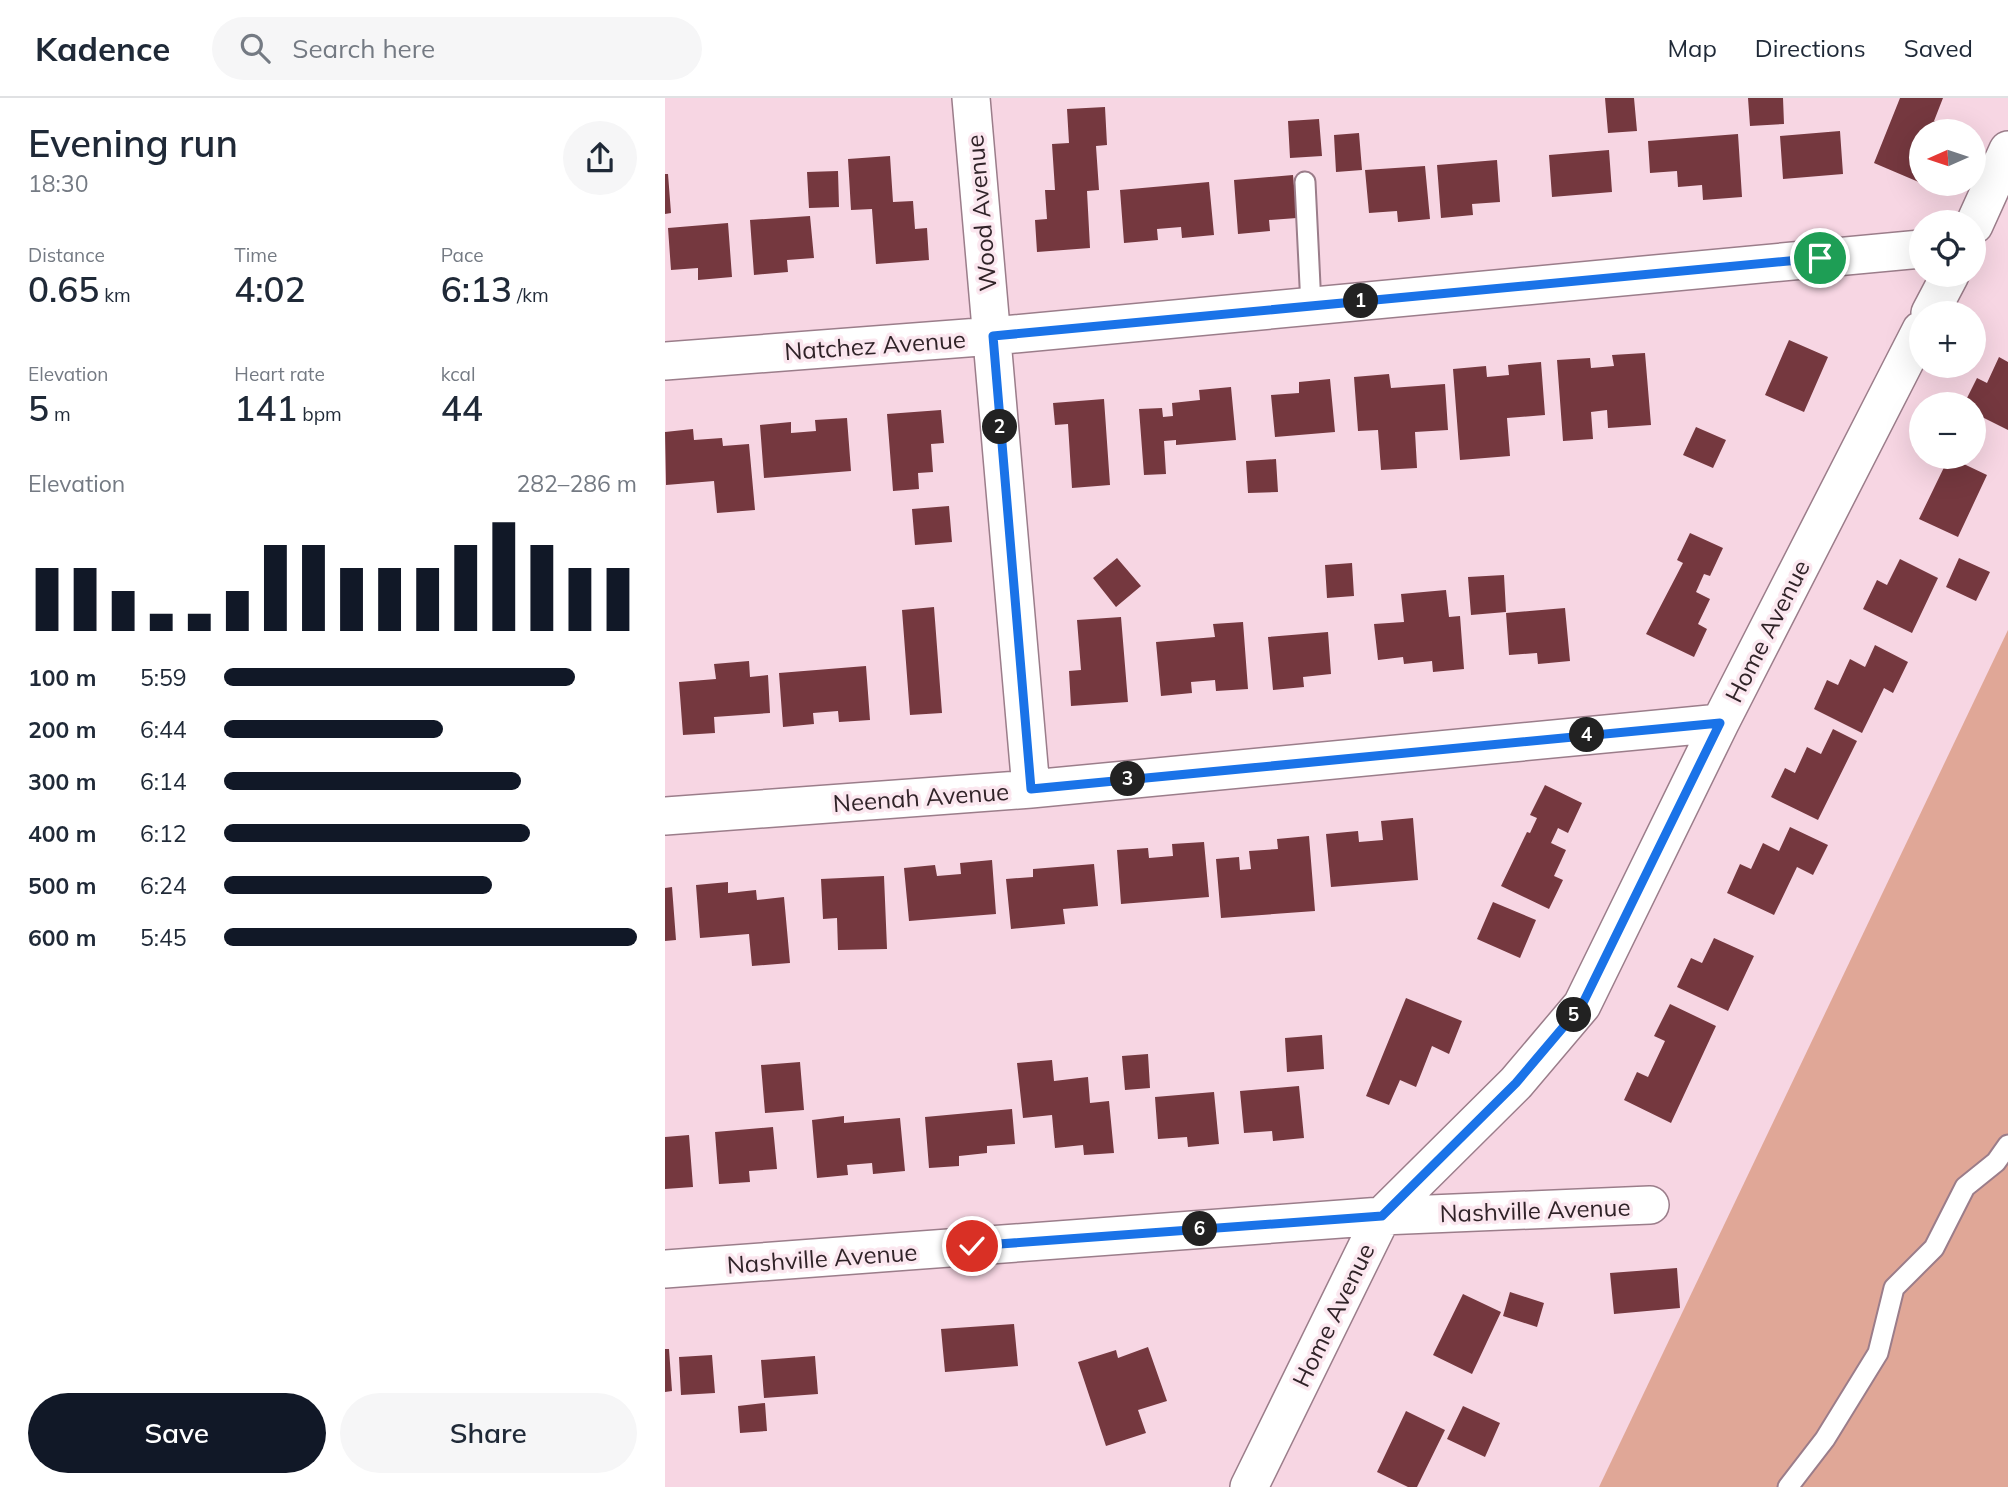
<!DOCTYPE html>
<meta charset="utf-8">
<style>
:root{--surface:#fff;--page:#f6f6f7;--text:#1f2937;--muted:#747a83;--line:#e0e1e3;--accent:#111827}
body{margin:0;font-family:Mulish,sans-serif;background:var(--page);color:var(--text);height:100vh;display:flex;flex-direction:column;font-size:26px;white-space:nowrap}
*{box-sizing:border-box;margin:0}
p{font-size:23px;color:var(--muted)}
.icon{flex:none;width:38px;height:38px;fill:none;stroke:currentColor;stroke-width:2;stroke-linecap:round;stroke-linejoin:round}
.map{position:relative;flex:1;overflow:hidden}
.drawer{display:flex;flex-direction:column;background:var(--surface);width:665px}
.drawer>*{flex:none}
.needle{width:46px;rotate:267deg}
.tools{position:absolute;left:1244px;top:21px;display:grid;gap:14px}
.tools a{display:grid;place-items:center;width:77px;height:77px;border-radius:50%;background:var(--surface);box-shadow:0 7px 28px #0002;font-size:35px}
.pin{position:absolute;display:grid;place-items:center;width:60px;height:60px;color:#fff;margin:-30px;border:4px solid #fff;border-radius:50%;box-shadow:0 2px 7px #0007}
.km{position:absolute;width:35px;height:35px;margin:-18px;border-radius:50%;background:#222;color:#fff;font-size:19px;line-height:35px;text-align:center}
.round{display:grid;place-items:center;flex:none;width:74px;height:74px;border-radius:37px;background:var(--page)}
.overview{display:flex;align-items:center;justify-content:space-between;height:119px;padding:0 28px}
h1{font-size:38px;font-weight:600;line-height:52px}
.stats{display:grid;grid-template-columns:repeat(3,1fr);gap:10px;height:119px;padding:7px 28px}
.stats div{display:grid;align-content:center}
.stats b{font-size:35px;font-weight:600}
.stats small{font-size:19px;font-weight:400}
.stats p{font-size:19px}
.chart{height:196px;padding:14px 28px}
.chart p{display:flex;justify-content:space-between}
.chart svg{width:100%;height:126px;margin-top:7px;stroke:var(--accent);stroke-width:6}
.button{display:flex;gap:14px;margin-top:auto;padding:14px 28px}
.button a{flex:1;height:80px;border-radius:42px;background:var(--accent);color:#fff;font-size:28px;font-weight:600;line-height:80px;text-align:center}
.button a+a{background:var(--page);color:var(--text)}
ul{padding:0 28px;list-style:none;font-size:23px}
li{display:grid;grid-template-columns:112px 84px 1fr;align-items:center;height:52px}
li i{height:18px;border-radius:9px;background:var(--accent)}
header{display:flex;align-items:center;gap:42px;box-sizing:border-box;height:98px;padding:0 35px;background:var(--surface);border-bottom:2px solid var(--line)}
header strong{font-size:33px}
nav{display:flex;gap:38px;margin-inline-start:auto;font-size:24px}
.search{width:490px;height:63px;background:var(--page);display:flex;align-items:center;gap:18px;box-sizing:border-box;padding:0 24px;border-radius:38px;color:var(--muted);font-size:26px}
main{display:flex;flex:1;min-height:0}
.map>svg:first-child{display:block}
</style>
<header>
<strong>Kadence</strong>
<div class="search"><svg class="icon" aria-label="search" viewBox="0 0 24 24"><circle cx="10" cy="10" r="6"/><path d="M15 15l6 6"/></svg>Search here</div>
<nav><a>Map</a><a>Directions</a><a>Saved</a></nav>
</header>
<main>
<section class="drawer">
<div class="overview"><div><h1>Evening run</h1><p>18:30</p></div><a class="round"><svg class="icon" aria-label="share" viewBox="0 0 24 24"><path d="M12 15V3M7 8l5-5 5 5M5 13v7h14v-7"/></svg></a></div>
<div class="stats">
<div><p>Distance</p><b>0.65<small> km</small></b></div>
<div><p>Time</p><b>4:02</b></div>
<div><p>Pace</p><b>6:13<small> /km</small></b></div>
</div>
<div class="stats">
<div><p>Elevation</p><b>5<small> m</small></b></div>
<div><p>Heart rate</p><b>141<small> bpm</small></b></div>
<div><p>kcal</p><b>44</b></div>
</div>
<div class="chart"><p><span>Elevation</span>282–286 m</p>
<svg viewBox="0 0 160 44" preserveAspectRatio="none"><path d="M5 44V22M15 44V22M25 44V30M35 44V38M45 44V38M55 44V30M65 44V14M75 44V14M85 44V22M95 44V22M105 44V22M115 44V14M125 44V6M135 44V14M145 44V22M155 44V22"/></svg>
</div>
<ul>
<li><b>100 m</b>5:59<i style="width:85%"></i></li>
<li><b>200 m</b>6:44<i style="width:53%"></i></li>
<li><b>300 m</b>6:14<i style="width:72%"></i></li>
<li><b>400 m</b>6:12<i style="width:74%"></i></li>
<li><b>500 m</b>6:24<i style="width:65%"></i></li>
<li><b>600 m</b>5:45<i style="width:100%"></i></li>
</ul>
<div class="button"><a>Save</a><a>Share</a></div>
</section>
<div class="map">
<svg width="1343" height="1389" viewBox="0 0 1343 1389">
<rect width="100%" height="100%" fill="#f7d6e3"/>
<path fill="#e0a797" d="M 1343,532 L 1343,1389 L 934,1389 Z"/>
<path fill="#75383f" d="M 940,0 L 969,0 L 972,33 L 943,35 Z
M 1083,0 L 1118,0 L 1119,26 L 1085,28 Z
M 1235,0 L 1278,0 L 1269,23 L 1277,27 L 1275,33 L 1256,33 L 1256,85 L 1209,65 Z
M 440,9 L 442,47 L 431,48 L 434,92 L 422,93 L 425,150 L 372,154 L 370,122 L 382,121 L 380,92 L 390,92 L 387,46 L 404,45 L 402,11 Z
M 654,21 L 657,58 L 625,60 L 623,23 Z
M 1175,33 L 1178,76 L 1118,81 L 1115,38 Z
M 694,35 L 697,72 L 671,74 L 669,37 Z
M 1073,36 L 1077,99 L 1038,102 L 1037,87 L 1013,89 L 1012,73 L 985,75 L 983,43 Z
M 944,52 L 947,94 L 887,99 L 884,57 Z
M 225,58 L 228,104 L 248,103 L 250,131 L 262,130 L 264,162 L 211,166 L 207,111 L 186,112 L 183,61 Z
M 832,62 L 835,104 L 807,106 L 808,117 L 776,120 L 772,67 Z
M 760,68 L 765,121 L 733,124 L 732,113 L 704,115 L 700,72 Z
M 173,73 L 174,109 L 144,110 L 142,74 Z
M 0,76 L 3,76 L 6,115 L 0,116 Z
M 628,77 L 632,120 L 604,122 L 605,133 L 573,136 L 569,82 Z
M 544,84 L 549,137 L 517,140 L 516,129 L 492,131 L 493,142 L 459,145 L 455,92 Z
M 145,118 L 149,160 L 122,162 L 123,174 L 89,177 L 85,122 Z
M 63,125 L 67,179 L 33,182 L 33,170 L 6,172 L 3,130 Z
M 1124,242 L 1163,259 L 1139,314 L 1100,297 Z
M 980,255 L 986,327 L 943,330 L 942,312 L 926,314 L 928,341 L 898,343 L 892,262 L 925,260 L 926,270 L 949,268 L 947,257 Z
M 1334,259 L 1343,264 L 1343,332 L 1309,315 L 1309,306 L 1299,306 L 1312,280 L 1322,285 Z
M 876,264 L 880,317 L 842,320 L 845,358 L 795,362 L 788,271 L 821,268 L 822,279 L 844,277 L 843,267 Z
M 724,276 L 726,290 L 780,286 L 783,332 L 750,334 L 752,370 L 716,372 L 713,332 L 693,333 L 689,279 Z
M 665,281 L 670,334 L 610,339 L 606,297 L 634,295 L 634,284 Z
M 566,289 L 571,342 L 511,347 L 511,342 L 499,343 L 501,376 L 479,377 L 474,311 L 497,310 L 498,319 L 508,318 L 507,305 L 535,302 L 534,292 Z
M 439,301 L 445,387 L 407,390 L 403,326 L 390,327 L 388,305 Z
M 276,312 L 279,345 L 266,346 L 268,374 L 253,375 L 254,391 L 228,393 L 222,316 Z
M 182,320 L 186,373 L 99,380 L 95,327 L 126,324 L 126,335 L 151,333 L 150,322 Z
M 1031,329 L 1061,342 L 1048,370 L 1018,357 Z
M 28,331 L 29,342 L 57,340 L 58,348 L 84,346 L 90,412 L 52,415 L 49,383 L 1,387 L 0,334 Z
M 1284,359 L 1322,377 L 1293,439 L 1254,421 Z
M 611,361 L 613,394 L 583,395 L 581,363 Z
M 284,408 L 287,444 L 250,447 L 247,411 Z
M 1025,435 L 1058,450 L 1045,478 L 1039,476 L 1031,494 L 1045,501 L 1033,526 L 1042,531 L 1029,559 L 981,536 L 1018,465 L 1012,462 Z
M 452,460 L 476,488 L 451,509 L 428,480 Z
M 1294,460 L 1325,474 L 1311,503 L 1281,489 Z
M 1235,461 L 1273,480 L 1247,535 L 1198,511 L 1212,482 L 1222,487 Z
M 687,465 L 689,498 L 662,500 L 660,467 Z
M 839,477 L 841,514 L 806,517 L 803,479 Z
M 781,492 L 784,519 L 795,518 L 799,571 L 768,574 L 767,563 L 739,566 L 738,559 L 713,562 L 709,526 L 739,524 L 736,496 Z
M 269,509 L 277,615 L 245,617 L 237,512 Z
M 900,510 L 905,563 L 873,566 L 872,555 L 844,557 L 841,515 Z
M 456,519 L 463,604 L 406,608 L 404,573 L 416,572 L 412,522 Z
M 578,524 L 583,591 L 551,593 L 550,582 L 526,584 L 527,595 L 496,598 L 491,544 L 550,539 L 548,526 Z
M 663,534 L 666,576 L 638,579 L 639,589 L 608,592 L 603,539 Z
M 1210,547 L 1243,564 L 1228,595 L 1219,590 L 1197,635 L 1149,611 L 1162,582 L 1173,587 L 1185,561 L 1200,569 Z
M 84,563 L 85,579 L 103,577 L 105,615 L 49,619 L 50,635 L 18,637 L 14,584 L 51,581 L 49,566 Z
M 201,568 L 205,622 L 174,624 L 173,613 L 148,615 L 149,626 L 118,629 L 114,575 Z
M 1168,631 L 1192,643 L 1153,722 L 1106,699 L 1120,670 L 1130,675 L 1142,649 L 1156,656 Z
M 880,687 L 917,705 L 903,735 L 893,730 L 886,745 L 901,752 L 889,778 L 898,782 L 884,811 L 836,788 L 862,734 L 865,735 L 872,720 L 865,717 Z
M 748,720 L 753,782 L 666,789 L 661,736 L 693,733 L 694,744 L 718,742 L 716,723 Z
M 1125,729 L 1163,747 L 1148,777 L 1132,769 L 1109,817 L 1062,795 L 1075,766 L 1086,771 L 1098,745 L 1114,753 Z
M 644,738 L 650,813 L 556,820 L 551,761 L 574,759 L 575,772 L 586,771 L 584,753 L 613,751 L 612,741 Z
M 539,744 L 544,799 L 456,806 L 452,752 L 483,750 L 484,760 L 508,758 L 507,746 Z
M 327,762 L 331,816 L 244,823 L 239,770 L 270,767 L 272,778 L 296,776 L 295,765 Z
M 429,766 L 433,808 L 398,811 L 400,826 L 346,831 L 341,781 L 368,779 L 368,771 Z
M 219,778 L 222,851 L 173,852 L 172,820 L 158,821 L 156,781 Z
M 63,784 L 63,795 L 91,792 L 92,802 L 119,799 L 125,865 L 87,868 L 84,836 L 35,840 L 31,787 Z
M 7,789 L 11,842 L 0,843 L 0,790 Z
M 828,804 L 871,822 L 855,860 L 812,841 Z
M 1049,840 L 1089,858 L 1063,913 L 1012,889 L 1026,860 L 1037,865 Z
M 741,900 L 797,923 L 784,956 L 767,948 L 751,989 L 735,982 L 724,1007 L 701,998 Z
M 1005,906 L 1051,928 L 1006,1025 L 959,1002 L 972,974 L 983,979 L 1000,943 L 989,938 Z
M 657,937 L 659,971 L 622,974 L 620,940 Z
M 483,956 L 485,990 L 460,992 L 457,958 Z
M 387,962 L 389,983 L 423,979 L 425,1005 L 444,1003 L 449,1055 L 419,1057 L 418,1047 L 390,1050 L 387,1017 L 358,1020 L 352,965 Z
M 135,964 L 139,1012 L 100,1015 L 96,967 Z
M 634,988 L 639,1040 L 608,1043 L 607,1033 L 579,1035 L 575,993 Z
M 549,994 L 554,1046 L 523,1049 L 522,1039 L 493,1041 L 490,999 Z
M 347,1011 L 350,1046 L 322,1048 L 322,1055 L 294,1058 L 294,1068 L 264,1070 L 260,1019 Z
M 179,1018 L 179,1025 L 235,1020 L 240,1073 L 208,1076 L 207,1065 L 182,1067 L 183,1077 L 152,1080 L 147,1022 Z
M 108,1029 L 112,1071 L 84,1073 L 85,1084 L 54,1086 L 50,1034 Z
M 24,1037 L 28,1089 L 0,1091 L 0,1039 Z
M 1012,1170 L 1015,1210 L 949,1216 L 945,1175 Z
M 845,1194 L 879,1205 L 872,1229 L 838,1218 Z
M 798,1196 L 836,1214 L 807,1276 L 768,1257 Z
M 349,1226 L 353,1268 L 280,1274 L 276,1231 Z
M 483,1249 L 502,1303 L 473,1312 L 481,1335 L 441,1348 L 413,1264 L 451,1252 L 453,1260 Z
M 0,1251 L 4,1251 L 7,1293 L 0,1294 Z
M 47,1257 L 50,1295 L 16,1297 L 14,1259 Z
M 150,1258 L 153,1296 L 99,1300 L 96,1262 Z
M 100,1305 L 102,1333 L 75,1335 L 73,1308 Z
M 798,1308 L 835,1325 L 820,1359 L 782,1341 Z
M 741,1313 L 780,1332 L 752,1389 L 743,1389 L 712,1374 Z"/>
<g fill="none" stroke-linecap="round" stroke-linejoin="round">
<defs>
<path id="lane" d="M 640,84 L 646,208
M 1123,1389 L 1160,1341 L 1213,1255 L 1229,1190 L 1269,1150 L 1300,1089 L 1331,1064 L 1343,1047"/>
<path id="street" d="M 306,0 L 366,691
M 1309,127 L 1343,52
M 1265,215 L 1285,177
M 0,263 L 328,238 L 1256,151
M 0,718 L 366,691 L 1055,625
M 0,1171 L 717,1118 L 985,1107
M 584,1389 L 717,1118 L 851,985 L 917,907 L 1055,625 L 1256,232"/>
</defs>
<use href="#lane" stroke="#9b7d8a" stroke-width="23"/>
<use href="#street" stroke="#9b7d8a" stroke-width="40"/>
<use href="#lane" stroke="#fff" stroke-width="19"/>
<use href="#street" stroke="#fff" stroke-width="37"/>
</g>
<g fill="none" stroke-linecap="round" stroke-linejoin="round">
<defs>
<path id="route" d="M 307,1148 L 717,1118 L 851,985 L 917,907 L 1055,625 L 366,691 L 328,238 L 1155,160"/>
</defs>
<use href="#route" stroke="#fff" stroke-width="14"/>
<use href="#route" stroke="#1a73e8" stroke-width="9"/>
</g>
<g text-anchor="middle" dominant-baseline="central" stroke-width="7" stroke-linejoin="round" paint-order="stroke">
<g font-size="24" fill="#302328" stroke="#fbe7ef">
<text transform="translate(316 115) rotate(-95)">Wood Avenue</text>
<text transform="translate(210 247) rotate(-4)">Natchez Avenue</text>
<text transform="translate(1102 533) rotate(-63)">Home Avenue</text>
<text transform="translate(256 699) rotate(-4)">Neenah Avenue</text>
<text transform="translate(870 1112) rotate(-2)">Nashville Avenue</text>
<text transform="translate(157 1160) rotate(-4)">Nashville Avenue</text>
<text transform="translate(668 1217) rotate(-64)">Home Avenue</text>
</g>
</g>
</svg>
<div class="tools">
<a><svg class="needle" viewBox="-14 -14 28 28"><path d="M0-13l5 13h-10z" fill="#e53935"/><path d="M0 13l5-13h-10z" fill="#747a83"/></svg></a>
<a><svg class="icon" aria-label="locate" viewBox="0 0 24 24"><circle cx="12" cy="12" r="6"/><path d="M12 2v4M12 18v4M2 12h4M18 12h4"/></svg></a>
<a>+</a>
<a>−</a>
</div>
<div class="pin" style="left:1155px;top:160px;background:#1e9e55"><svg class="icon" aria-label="arrive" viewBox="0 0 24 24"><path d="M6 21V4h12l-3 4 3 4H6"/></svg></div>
<div class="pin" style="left:307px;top:1148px;background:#d93025"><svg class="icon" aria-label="check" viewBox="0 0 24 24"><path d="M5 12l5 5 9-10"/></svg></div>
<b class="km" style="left:696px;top:203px">1</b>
<b class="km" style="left:335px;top:329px">2</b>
<b class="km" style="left:463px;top:681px">3</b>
<b class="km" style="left:922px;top:637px">4</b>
<b class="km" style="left:909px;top:917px">5</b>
<b class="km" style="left:535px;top:1131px">6</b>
</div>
</main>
